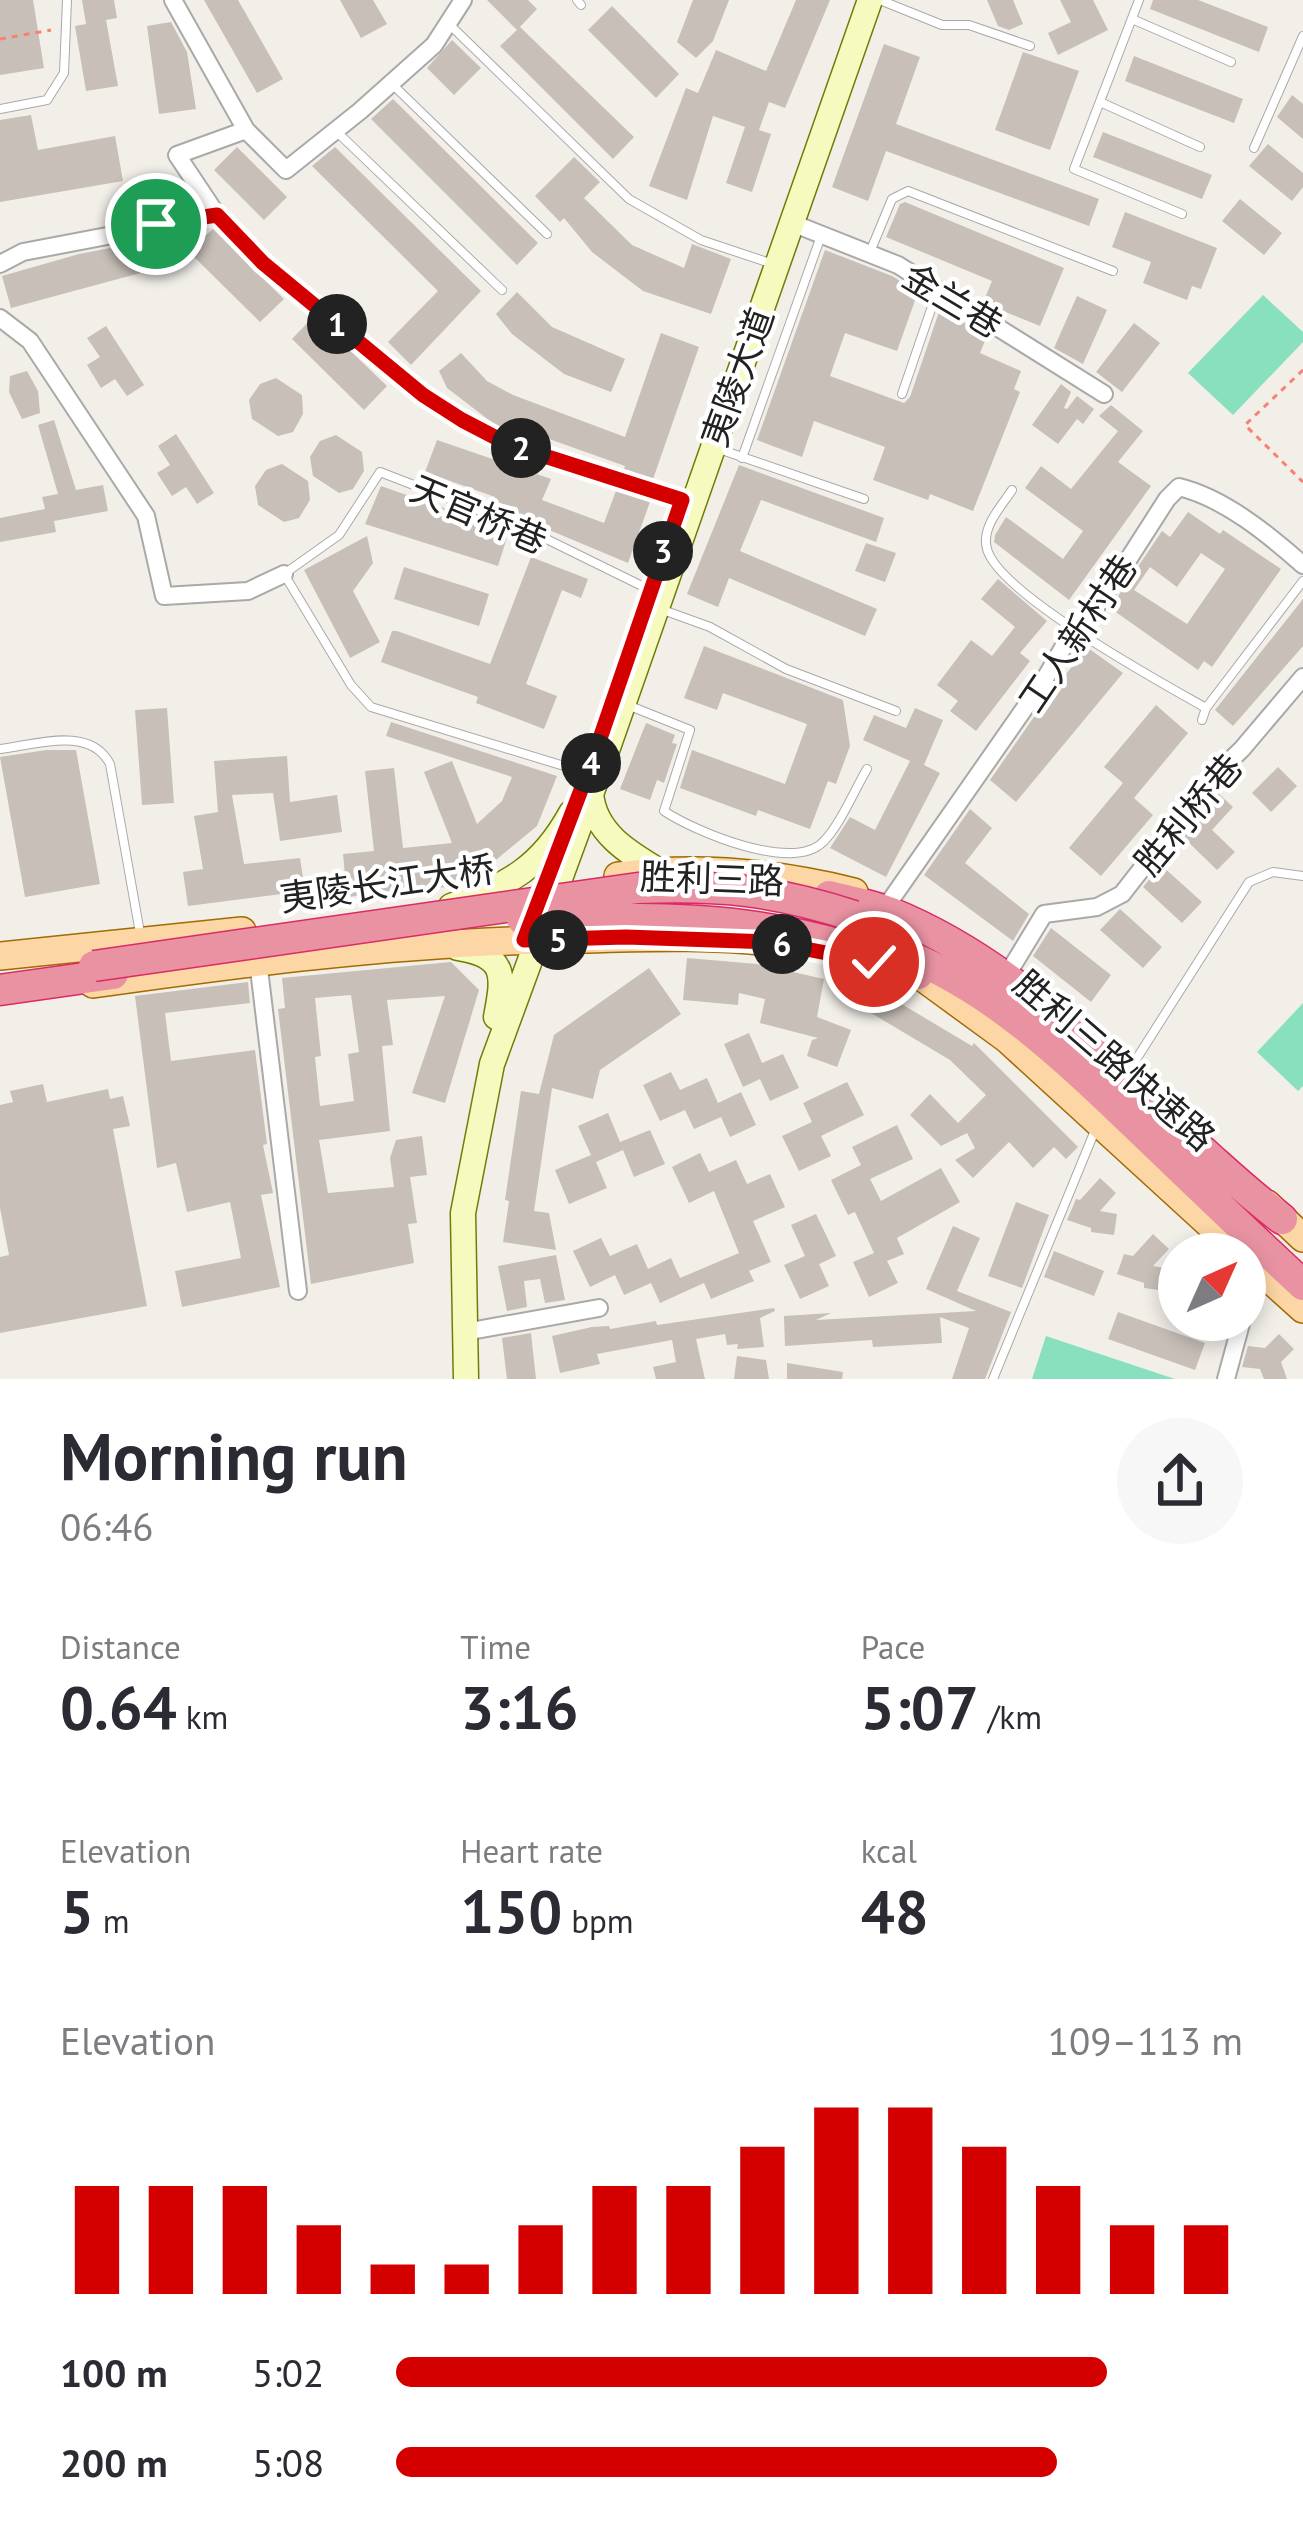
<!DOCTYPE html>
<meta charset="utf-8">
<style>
:root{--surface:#fff;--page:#f7f7f7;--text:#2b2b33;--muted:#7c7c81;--accent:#d40000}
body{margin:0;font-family:"PT Sans","Noto Sans SC",sans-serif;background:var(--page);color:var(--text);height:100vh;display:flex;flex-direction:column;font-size:45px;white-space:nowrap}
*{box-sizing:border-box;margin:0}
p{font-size:39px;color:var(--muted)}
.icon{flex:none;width:66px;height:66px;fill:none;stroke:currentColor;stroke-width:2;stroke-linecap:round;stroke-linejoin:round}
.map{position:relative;height:1379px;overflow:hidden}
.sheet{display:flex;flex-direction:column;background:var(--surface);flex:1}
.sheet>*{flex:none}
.needle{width:78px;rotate:45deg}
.tools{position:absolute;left:1158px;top:1233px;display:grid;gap:24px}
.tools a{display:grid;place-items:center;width:108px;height:108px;border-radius:50%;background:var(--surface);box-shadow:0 6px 18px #0003;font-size:60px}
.pin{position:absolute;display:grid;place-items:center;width:102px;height:102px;color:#fff;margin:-51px;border:6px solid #fff;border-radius:50%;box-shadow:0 3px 12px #0007}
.km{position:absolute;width:60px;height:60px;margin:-30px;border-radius:50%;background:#222;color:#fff;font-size:33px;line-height:60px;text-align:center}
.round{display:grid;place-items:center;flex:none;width:126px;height:126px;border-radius:63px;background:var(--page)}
.headline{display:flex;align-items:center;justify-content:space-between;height:204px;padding:0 60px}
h1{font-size:66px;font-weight:700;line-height:90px}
.figures{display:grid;grid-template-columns:repeat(3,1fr);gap:18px;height:204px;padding:12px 60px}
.figures div{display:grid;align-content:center}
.figures b{font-size:60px;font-weight:700}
.figures small{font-size:33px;font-weight:400}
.figures p{font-size:33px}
.chart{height:336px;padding:24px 60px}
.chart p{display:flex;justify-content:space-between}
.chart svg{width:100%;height:216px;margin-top:12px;stroke:var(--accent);stroke-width:6}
ul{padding:0 60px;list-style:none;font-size:39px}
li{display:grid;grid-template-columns:192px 144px 1fr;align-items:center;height:90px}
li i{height:30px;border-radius:15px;background:var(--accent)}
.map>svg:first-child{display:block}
</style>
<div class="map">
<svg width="1303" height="1379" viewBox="0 0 1303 1379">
<rect width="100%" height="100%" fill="#f2efe9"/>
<path fill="#88e0be" d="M 1263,295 L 1303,332 L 1303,342 L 1233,415 L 1188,373 Z
M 1303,1003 L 1303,1086 L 1298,1091 L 1257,1052 Z
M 1046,1336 L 1175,1379 L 1032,1379 Z"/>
<path fill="#c7bfb8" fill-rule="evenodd" d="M 0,0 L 33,0 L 44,68 L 0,75 Z
M 82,0 L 114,0 L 117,18 L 106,20 L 118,86 L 86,91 L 75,26 L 86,24 Z
M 204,0 L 238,0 L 283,79 L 257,93 Z
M 340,0 L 373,0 L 387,24 L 361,38 Z
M 487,0 L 528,0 L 537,9 L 517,30 Z
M 693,0 L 729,0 L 713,41 L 696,58 L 677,42 Z
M 796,0 L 830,0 L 785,108 L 769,102 L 759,130 L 771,134 L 752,192 L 726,183 L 745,127 L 713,116 L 687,200 L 649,186 L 686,88 L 698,93 L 716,50 L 766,71 Z
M 987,0 L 1013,0 L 1023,24 L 1009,30 L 998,26 Z
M 1060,0 L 1093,0 L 1108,30 L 1058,55 L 1048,33 L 1071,22 Z
M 1153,0 L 1198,0 L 1268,27 L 1259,52 L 1150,9 Z
M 612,6 L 679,74 L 656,98 L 588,30 Z
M 171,22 L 187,52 L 196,109 L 159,114 L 147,26 Z
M 520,27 L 634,137 L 613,159 L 500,46 Z
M 452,40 L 481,68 L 454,95 L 427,68 Z
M 884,44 L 920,57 L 896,124 L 1099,199 L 1089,226 L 886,151 L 868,201 L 832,187 Z
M 1023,52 L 1079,71 L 1050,150 L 995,130 Z
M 1134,56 L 1243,99 L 1234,123 L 1125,81 Z
M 1292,95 L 1303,104 L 1303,139 L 1277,117 Z
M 393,99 L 538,243 L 517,265 L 371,119 Z
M 31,115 L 38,150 L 115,136 L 123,181 L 0,202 L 0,120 Z
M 1103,132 L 1212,175 L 1202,199 L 1093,157 Z
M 1268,144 L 1303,173 L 1303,187 L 1292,201 L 1249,166 Z
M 237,147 L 287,197 L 264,220 L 214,170 Z
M 335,147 L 481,291 L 411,365 L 388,342 L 438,291 L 312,166 Z
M 574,157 L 600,182 L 584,198 L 632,245 L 684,268 L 692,244 L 731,259 L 711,314 L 643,291 L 592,252 L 564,218 L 560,222 L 535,196 Z
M 1240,199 L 1282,233 L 1264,255 L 1222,221 Z
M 905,202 L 1064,268 L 1040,326 L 983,303 L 992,281 L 886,237 L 900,204 Z
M 1125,212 L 1217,248 L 1201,289 L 1192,286 L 1187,300 L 1143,283 L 1151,262 L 1112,247 Z
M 213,229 L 284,299 L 260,322 L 188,251 Z
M 147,241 L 155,269 L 11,308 L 2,276 L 79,254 Z
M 825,250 L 892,276 L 918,292 L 897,351 L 845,333 L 830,376 L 904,403 L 910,397 L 940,309 L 987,336 L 980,353 L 1021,371 L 1014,389 L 1020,392 L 973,511 L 930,494 L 928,500 L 873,480 L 885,447 L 814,421 L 802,457 L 757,440 Z
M 517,292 L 552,327 L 625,359 L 611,392 L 564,374 L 512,334 L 496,314 Z
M 1077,296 L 1107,310 L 1083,364 L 1054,348 Z
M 314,316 L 387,386 L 364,410 L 292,339 Z
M 1134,323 L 1160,343 L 1122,392 L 1096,372 Z
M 106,326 L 144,385 L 127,396 L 115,379 L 101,388 L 87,365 L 100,357 L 87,338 Z
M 661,333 L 699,347 L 652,482 L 623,472 L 625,466 L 549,439 L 546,446 L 498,427 L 447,388 L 439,371 L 461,353 L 487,381 L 513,395 L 625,437 Z
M 27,371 L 38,391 L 40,413 L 22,419 L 9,392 L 10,376 Z
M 276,378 L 302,395 L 303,414 L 293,432 L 278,436 L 252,419 L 249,400 L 260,384 Z
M 1061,384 L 1071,392 L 1064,408 L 1067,409 L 1077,396 L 1094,409 L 1083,424 L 1077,419 L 1058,444 L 1032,425 Z
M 1111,405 L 1143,431 L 1118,462 L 1151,486 L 1069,600 L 994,542 L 995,535 L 1006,517 L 1063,559 L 1083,531 L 1025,488 L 1041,466 L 1071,489 L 1118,431 L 1099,416 Z
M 54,420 L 76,490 L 103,485 L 108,511 L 54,521 L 56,532 L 0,542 L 0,518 L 45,509 L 42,497 L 58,494 L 38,425 Z
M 176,434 L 214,493 L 197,504 L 186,487 L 172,496 L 157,473 L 170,465 L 158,446 Z
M 336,435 L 362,452 L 364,471 L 353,489 L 339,493 L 313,476 L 310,457 L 320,441 Z
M 437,440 L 551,479 L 542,500 L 604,523 L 617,488 L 651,499 L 628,563 L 492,506 L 495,497 L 425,472 Z
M 282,464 L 308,481 L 310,500 L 299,518 L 284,522 L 258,505 L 255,486 L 266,470 Z
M 739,465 L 884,518 L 876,542 L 761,500 L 740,551 L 877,609 L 865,636 L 729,578 L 718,607 L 687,594 Z
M 381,486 L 509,531 L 498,566 L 365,524 Z
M 1188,512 L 1220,534 L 1223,530 L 1281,569 L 1212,667 L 1204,661 L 1198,670 L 1110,608 L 1162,531 L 1170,537 ZM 1201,553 L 1225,569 L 1187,624 L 1134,590 L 1150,567 L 1177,587 Z
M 367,536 L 373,563 L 353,591 L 380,642 L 350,658 L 304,570 Z
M 866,543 L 896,553 L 885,582 L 855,571 Z
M 531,557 L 588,579 L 581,598 L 562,590 L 526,684 L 557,696 L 544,729 L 476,703 L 478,697 L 381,662 L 392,631 L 397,631 L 490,664 Z
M 404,567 L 489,594 L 479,626 L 394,599 Z
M 998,579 L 1047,621 L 1020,653 L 1030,661 L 976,731 L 950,711 L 958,701 L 937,685 L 971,640 L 992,656 L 1015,627 L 981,599 Z
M 1303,599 L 1303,646 L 1233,726 L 1215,710 Z
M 704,646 L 843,700 L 850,746 L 836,784 L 828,781 L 810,829 L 758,810 L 756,816 L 680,788 L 692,750 L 785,784 L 807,724 L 723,693 L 717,710 L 684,698 Z
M 1088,648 L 1123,673 L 1016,802 L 990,780 L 1054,688 Z
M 1156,705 L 1188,733 L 1134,798 L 1153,815 L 1101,876 L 1069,848 L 1123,783 L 1104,767 Z
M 167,708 L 174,803 L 142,805 L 135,710 Z
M 915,708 L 943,720 L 924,765 L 940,773 L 886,877 L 830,848 L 850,817 L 875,830 L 910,761 L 863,740 L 874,715 L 906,728 Z
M 391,722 L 557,776 L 537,826 L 473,879 L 457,886 L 347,897 L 343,854 L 374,851 L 365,771 L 394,768 L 403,848 L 452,843 L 424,772 L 452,761 L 477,824 L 502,801 L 512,777 L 386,736 Z
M 646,723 L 675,735 L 672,743 L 677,744 L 664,783 L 657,780 L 650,800 L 620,789 Z
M 46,750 L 76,750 L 100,884 L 25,897 L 0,757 Z
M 287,756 L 290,802 L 337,795 L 342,832 L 280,841 L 273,793 L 232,795 L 244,864 L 300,858 L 305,891 L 188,906 L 183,872 L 203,869 L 194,816 L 218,812 L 214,761 Z
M 1278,767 L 1297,786 L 1271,812 L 1252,793 Z
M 1218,793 L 1233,807 L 1212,830 L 1235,852 L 1217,870 L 1183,837 Z
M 970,809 L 992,828 L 965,863 L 1029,914 L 1013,941 L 924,875 Z
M 1161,865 L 1202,902 L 1182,923 L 1143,887 Z
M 1120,909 L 1162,947 L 1143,968 L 1100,930 Z
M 1051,928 L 1111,975 L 1091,1002 L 1033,956 Z
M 687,958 L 757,964 L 824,979 L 817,1017 L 851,1030 L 837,1067 L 807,1056 L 812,1040 L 818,1038 L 760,1023 L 765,999 L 739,993 L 738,1005 L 683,1000 Z
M 451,962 L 479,990 L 445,1103 L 412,1093 L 445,996 L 387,1000 L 393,1045 L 382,1046 L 390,1131 L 319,1140 L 328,1193 L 394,1187 L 390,1158 L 396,1140 L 422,1136 L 427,1175 L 410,1177 L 417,1223 L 408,1224 L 414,1263 L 311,1284 L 278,1009 L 285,1008 L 282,978 ZM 351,995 L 359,1052 L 348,1054 L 354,1101 L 320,1106 L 315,1057 L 321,1056 L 315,998 Z
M 649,968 L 681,1014 L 600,1070 L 593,1099 L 552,1088 L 534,1211 L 549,1213 L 556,1250 L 503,1242 L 509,1201 L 505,1200 L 521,1091 L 539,1094 L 554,1035 Z
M 248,982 L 250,1003 L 165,1013 L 171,1061 L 255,1050 L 267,1144 L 263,1145 L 273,1193 L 261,1195 L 280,1287 L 182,1307 L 175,1271 L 241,1258 L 230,1202 L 187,1212 L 176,1163 L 157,1168 L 135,996 Z
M 878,990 L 972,1046 L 974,1043 L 1078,1147 L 1066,1159 L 1054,1147 L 1033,1168 L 1009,1142 L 973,1178 L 955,1160 L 975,1148 L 967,1133 L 941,1146 L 910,1115 L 930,1094 L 958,1123 L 986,1095 L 950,1060 L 866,1010 Z
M 749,1033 L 762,1063 L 783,1054 L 799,1088 L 770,1101 L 760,1079 L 743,1087 L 724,1044 Z
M 671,1072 L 680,1090 L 707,1078 L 718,1103 L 741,1092 L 756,1125 L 730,1137 L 721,1117 L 694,1129 L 685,1110 L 660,1121 L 643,1085 Z
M 847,1082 L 864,1115 L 821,1136 L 831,1156 L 799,1171 L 782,1136 L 812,1122 L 803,1103 Z
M 43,1084 L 47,1102 L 108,1089 L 110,1099 L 123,1096 L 130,1126 L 113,1129 L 147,1306 L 0,1333 L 0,1257 L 9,1255 L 0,1208 L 0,1105 L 13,1102 L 10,1091 Z
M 608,1113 L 620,1142 L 650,1130 L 665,1164 L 634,1177 L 623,1150 L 596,1162 L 607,1188 L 569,1204 L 555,1170 L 591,1155 L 578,1126 Z
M 897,1125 L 913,1159 L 870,1179 L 881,1201 L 941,1168 L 960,1202 L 897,1238 L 904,1254 L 887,1261 L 898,1283 L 869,1297 L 853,1262 L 874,1253 L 855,1212 L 848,1215 L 831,1180 L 861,1165 L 852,1147 Z
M 700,1153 L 709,1172 L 736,1160 L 747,1184 L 770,1174 L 785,1207 L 753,1221 L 771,1262 L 749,1271 L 754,1281 L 711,1299 L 704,1283 L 660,1303 L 651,1283 L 624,1295 L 615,1275 L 590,1287 L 573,1251 L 601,1238 L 610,1256 L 637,1244 L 648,1269 L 671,1258 L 680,1278 L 739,1253 L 714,1191 L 689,1203 L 672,1167 Z
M 1100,1178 L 1116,1193 L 1100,1211 L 1117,1214 L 1114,1235 L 1091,1232 L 1091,1228 L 1067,1220 L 1076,1199 L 1080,1200 Z
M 1016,1202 L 1049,1215 L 1022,1288 L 988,1276 Z
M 816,1214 L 836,1256 L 819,1264 L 829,1286 L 800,1299 L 784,1265 L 805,1256 L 791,1225 Z
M 953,1226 L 980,1238 L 957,1291 L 1011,1312 L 985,1379 L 952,1379 L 969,1328 L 940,1317 L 942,1343 L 873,1347 L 872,1340 L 785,1346 L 784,1316 L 831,1313 L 816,1320 L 976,1311 L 926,1289 Z
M 1153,1234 L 1169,1249 L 1153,1266 L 1170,1269 L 1167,1291 L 1144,1288 L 1144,1283 L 1117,1274 L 1124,1254 L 1133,1256 Z
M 1054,1251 L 1104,1271 L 1094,1296 L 1044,1277 Z
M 556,1255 L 565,1300 L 545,1303 L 540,1279 L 524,1281 L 527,1307 L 507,1311 L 498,1266 Z
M 774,1308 L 775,1311 L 760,1318 L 764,1347 L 737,1349 L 738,1344 L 727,1345 L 725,1334 L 696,1339 L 705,1379 L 656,1379 L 653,1367 L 676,1362 L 672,1340 L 597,1354 L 600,1364 L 560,1373 L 552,1336 L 592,1327 L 609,1326 L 610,1329 L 656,1321 L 657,1325 Z
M 1118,1312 L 1205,1343 L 1195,1370 L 1108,1339 Z
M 1199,1320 L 1222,1320 L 1226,1331 L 1205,1338 Z
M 531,1333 L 536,1379 L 507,1379 L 502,1338 Z
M 1279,1334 L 1294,1349 L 1281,1362 L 1287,1379 L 1264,1379 L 1260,1369 L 1242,1367 L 1248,1346 L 1265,1348 Z
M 737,1356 L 766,1360 L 769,1379 L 734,1379 Z
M 787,1363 L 843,1372 L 842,1379 L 787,1379 Z"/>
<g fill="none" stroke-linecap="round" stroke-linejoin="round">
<defs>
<path id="lane" d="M 577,0 L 581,5
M 880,0 L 942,25 L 969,25 L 1030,46
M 1139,0 L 1074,169 L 1182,214
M 1132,19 L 1231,62
M 449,24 L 629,199 L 701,240 L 767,262
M 392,84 L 547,234
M 1100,102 L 1200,147
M 0,109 L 47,100 L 64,73 L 67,0
M 337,132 L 502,290
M 1254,148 L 1303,36
M 217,215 L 263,263 L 423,395 L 462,420 L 510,445 L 682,500
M 870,252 L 892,199 L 908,191 L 1113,271
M 902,394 L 938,289
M 719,449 L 864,499
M 742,458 L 821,236
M 1012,490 C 1001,507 981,527 987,549 C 999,594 1162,683 1206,708
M 663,610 L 710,627 L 786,669 L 896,711
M 630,706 L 690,730 L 664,811 C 694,831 792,873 823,842 C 839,827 855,789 867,769
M 1202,720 L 1206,708 L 1303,581
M 0,749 C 35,745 90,725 110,764 L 140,933
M 587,773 L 371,707 L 351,685 L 284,574 L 339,535 L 380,472 L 522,527 L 642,586
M 1130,1069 L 1249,882 L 1273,872 L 1303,876
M 993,1379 L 1096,1128"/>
<path id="street" d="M 173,0 L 246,130 L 286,170 L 360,111 L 434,45 L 463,0
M 792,223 L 898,265 L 1104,394
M 0,264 L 23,252 L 217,215 L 177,155 L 246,130
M 0,318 L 30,341 L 146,516 L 164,596 L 248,591 L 284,574
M 890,901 L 1043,682 L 1068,639 L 1086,621 L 1119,574 L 1167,499 L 1179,487 C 1224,498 1268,534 1303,565
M 258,961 L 298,1291
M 1010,970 L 1044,914 L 1097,907 L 1122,894 L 1214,776 L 1242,749 L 1303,677
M 1245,1308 L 1256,1267
M 465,1332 L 599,1308
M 1226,1379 L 1242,1320"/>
<path id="secondary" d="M 591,793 C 594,833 629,853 661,872
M 451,906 C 509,884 541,868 571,813
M 458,948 C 507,956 504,975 496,1017
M 466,1379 L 463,1213 L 492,1064 L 605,756 L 870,0"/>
<path id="primary" d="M 618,876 C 697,865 777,873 854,892
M 0,956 L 242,931
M 898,968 L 918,974 L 1007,1039 L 1242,1254
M 93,984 C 241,963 390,944 540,940 C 619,939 699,933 778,943
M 1267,1204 L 1303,1238
M 1245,1257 L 1303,1309"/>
<path id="highway" d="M 829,896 C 849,901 871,905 891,913 C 1047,976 1153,1119 1282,1219
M 894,950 C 992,986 1069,1062 1143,1133 C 1196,1184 1249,1235 1303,1285
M 0,990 L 113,974"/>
</defs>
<use href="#lane" stroke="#a9a9a9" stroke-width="10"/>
<use href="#street" stroke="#a9a9a9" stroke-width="20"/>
<use href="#secondary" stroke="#707d05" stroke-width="27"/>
<use href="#primary" stroke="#a06b00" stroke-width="30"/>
<use href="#highway" stroke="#dc2a67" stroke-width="33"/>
<path stroke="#fa8072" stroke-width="3" stroke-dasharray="6 6" stroke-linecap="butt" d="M 0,39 L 51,30
M 1303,370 L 1245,425 L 1303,482"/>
<use href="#lane" stroke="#fff" stroke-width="8"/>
<use href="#street" stroke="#fff" stroke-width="16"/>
<use href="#secondary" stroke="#f7fabf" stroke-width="24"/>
<use href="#primary" stroke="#fcd6a4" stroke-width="27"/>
<use href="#highway" stroke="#e892a2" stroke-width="30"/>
<defs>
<path id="highway-bridge" d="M 522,919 C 631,918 742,914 847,947 C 871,955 894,965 918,974
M 94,966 L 638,888 C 721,885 774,890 854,916"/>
</defs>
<use href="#highway-bridge" stroke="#dc2a67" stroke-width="33" stroke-linecap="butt"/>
<use href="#highway-bridge" stroke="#e892a2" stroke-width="30"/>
</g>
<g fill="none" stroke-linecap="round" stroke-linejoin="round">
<defs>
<path id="route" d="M 156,224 L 217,215 L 263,263 L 423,395 L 462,420 L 510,445 L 682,500 L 595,753 L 524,940 L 626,937 L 769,942 L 874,962"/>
</defs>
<use href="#route" stroke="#fff" stroke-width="24"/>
<use href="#route" stroke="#d40000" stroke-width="15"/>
</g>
<g text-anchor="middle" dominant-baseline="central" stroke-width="9" stroke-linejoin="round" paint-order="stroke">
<g font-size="36" fill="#222" stroke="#fff">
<text transform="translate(953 300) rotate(31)">金兰巷</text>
<text transform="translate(737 377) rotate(-70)">夷陵大道</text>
<text transform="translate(479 514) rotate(23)">天官桥巷</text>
<text transform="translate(1077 633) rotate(-56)">工人新村巷</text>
<text transform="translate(1188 814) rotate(-50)">胜利桥巷</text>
<text transform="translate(712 878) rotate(2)">胜利三路</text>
<text transform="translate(387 883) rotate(-8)">夷陵长江大桥</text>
<text transform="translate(1115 1060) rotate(41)">胜利三路快速路</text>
</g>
</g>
</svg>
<div class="tools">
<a><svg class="needle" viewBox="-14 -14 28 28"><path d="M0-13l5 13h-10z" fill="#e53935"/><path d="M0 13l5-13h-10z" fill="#7c7c81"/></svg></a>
</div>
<div class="pin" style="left:156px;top:224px;background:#1e9e55"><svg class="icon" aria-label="arrive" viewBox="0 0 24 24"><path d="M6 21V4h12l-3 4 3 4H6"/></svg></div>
<div class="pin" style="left:874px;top:962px;background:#d93025"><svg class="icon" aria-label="check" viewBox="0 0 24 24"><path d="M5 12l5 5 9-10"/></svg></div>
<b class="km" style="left:337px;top:324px">1</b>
<b class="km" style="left:521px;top:448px">2</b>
<b class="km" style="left:663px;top:551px">3</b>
<b class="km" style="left:591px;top:763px">4</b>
<b class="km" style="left:558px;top:940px">5</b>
<b class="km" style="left:782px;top:944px">6</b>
</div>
<section class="sheet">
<div class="headline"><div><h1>Morning run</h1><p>06:46</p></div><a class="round"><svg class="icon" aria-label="share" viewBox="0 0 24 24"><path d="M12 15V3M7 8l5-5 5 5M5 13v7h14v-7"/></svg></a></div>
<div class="figures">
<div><p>Distance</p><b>0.64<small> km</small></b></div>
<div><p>Time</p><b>3:16</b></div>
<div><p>Pace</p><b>5:07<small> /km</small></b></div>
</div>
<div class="figures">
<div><p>Elevation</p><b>5<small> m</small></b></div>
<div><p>Heart rate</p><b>150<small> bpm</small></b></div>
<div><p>kcal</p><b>48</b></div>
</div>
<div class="chart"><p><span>Elevation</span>109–113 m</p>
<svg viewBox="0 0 160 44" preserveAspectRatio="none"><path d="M5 44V22M15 44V22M25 44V22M35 44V30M45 44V38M55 44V38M65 44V30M75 44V22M85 44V22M95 44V14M105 44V6M115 44V6M125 44V14M135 44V22M145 44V30M155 44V30"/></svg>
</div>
<ul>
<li><b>100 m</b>5:02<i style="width:84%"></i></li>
<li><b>200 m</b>5:08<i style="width:78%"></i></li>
</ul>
</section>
